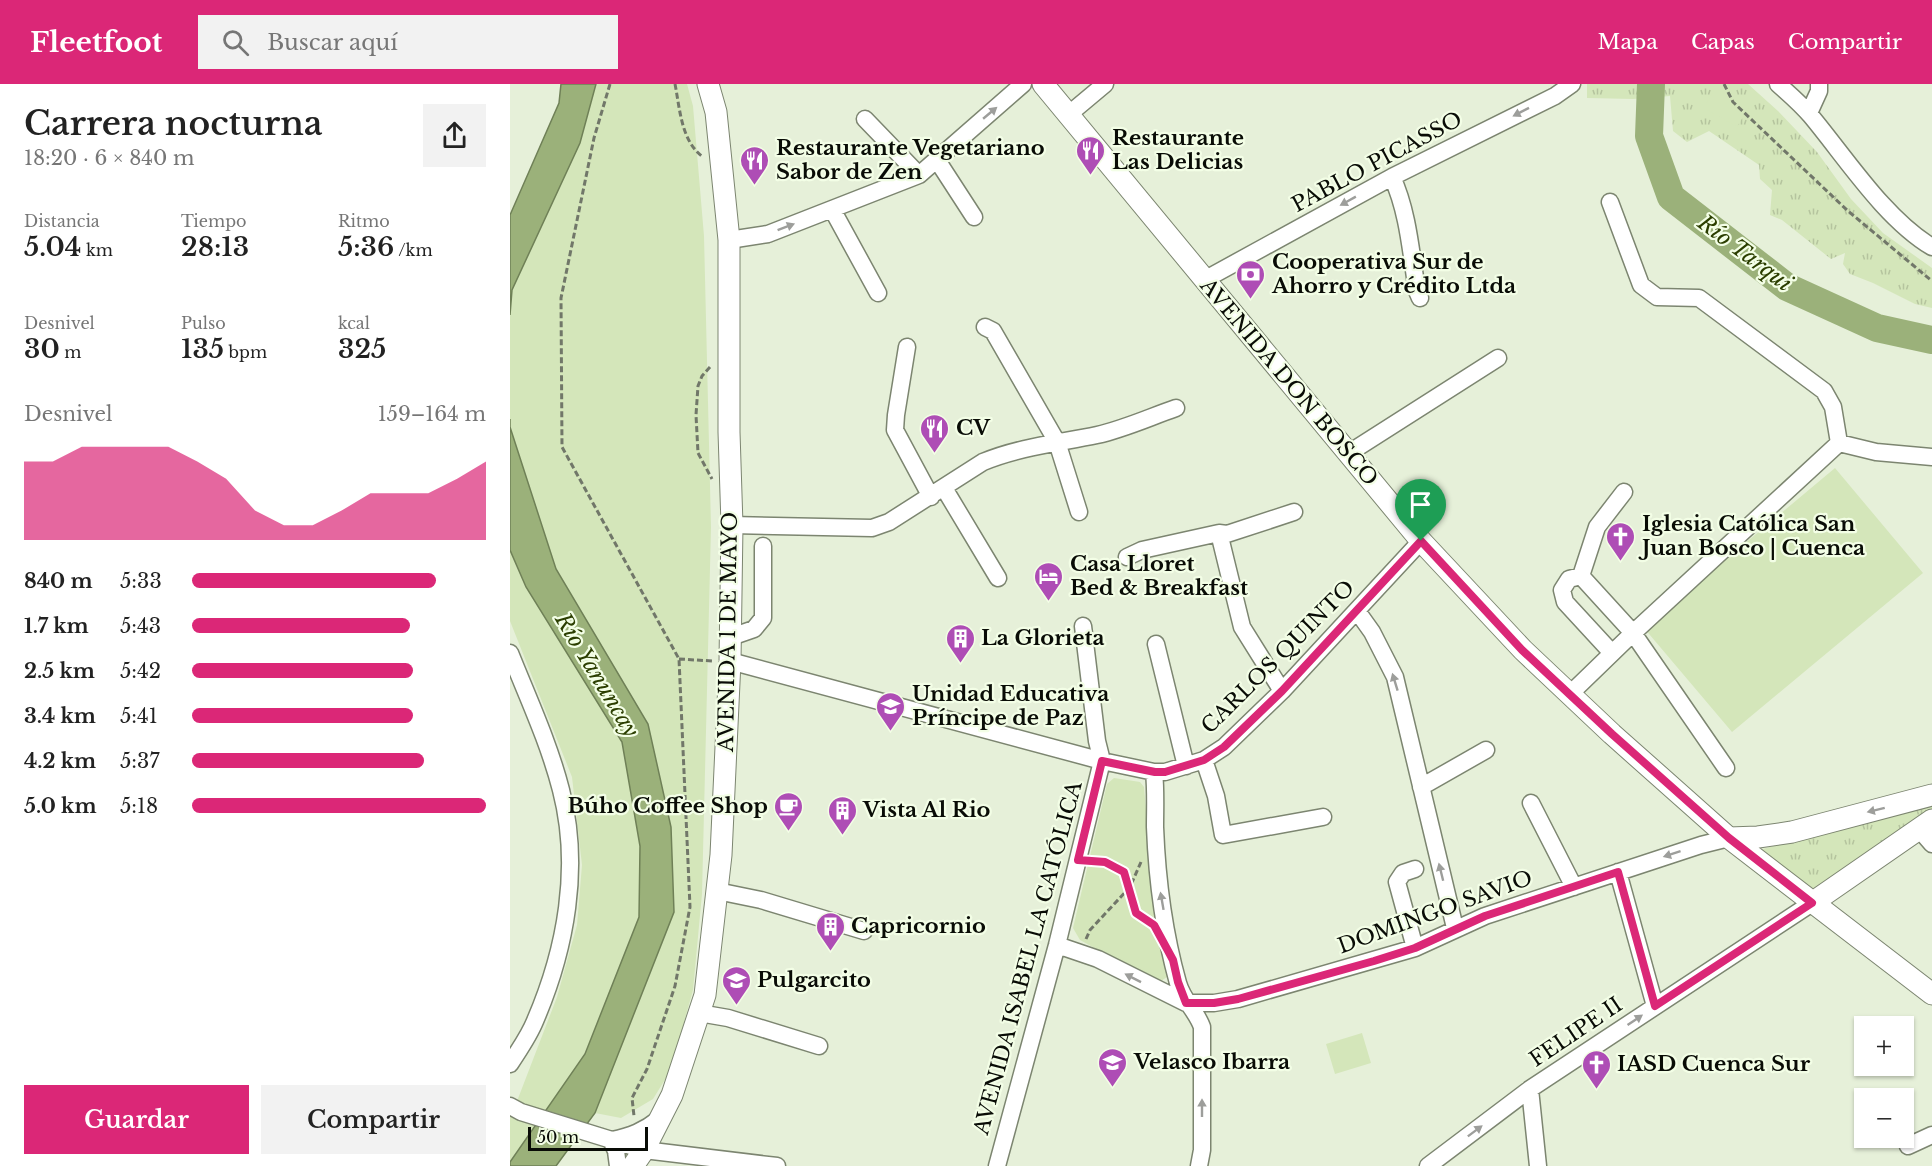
<!DOCTYPE html>
<html lang="es">
<meta charset="utf-8">
<style>
:root{--surface:#fff;--page:#f2f2f2;--text:#222;--muted:#767676;--accent:#db2777}
body{margin:0;font-family:"Libre Baskerville",serif;background:var(--page);color:var(--text);height:100vh;display:flex;flex-direction:column;font-size:22px;white-space:nowrap}
*{box-sizing:border-box;margin:0}
p{font-size:20px;color:var(--muted)}
.icon{flex:none;width:33px;height:33px;fill:none;stroke:currentColor;stroke-width:2;stroke-linecap:round;stroke-linejoin:round}
.map{position:relative;flex:1;overflow:hidden}
.drawer{display:flex;flex-direction:column;background:var(--surface);width:510px}
.drawer>*{flex:none}
.buttons{position:absolute;left:1344px;top:932px;display:grid;gap:12px}
.buttons a{display:grid;place-items:center;width:60px;height:60px;border-radius:0px;background:var(--surface);box-shadow:0 2px 4px #0004;font-size:30px}
.scale{position:absolute;left:18px;bottom:15px;width:120px;box-sizing:border-box;padding-left:6px;border:3px solid #090c06;border-top:0;font-size:16px;line-height:21px;white-space:nowrap;color:#090c06;-webkit-text-stroke:4px #f3fee6;paint-order:stroke}
.pin{position:absolute;display:grid;place-items:center;width:51px;height:51px;color:#fff;margin:-62px -26px;border-radius:50% 50% 50% 0;rotate:-45deg;box-shadow:0 0 6px #0007}
.pin .icon{rotate:45deg}
.round{display:grid;place-items:center;flex:none;width:63px;height:63px;border-radius:0px;background:var(--page)}
.headline{display:flex;align-items:center;justify-content:space-between;height:102px;padding:0 24px}
h1{font-size:33px;font-weight:600;line-height:45px}
.figures{display:grid;grid-template-columns:repeat(3,1fr);gap:9px;height:102px;padding:6px 24px}
.figures div{display:grid;align-content:center}
.figures b{font-size:26px;font-weight:600}
.figures small{font-size:16px;font-weight:400}
.figures p{font-size:16px}
.chart{height:168px;padding:12px 24px}
.chart p{display:flex;justify-content:space-between}
.chart svg{width:100%;height:108px;margin-top:6px;fill:var(--accent);opacity:.7}
.primary-button{display:flex;gap:12px;margin-top:auto;padding:12px 24px}
.primary-button a{flex:1;height:69px;border-radius:0px;background:var(--accent);color:#fff;font-size:24px;font-weight:600;line-height:69px;text-align:center}
.primary-button a+a{background:var(--page);color:var(--text)}
ul{padding:0 24px;list-style:none;font-size:20px}
li{display:grid;grid-template-columns:96px 72px 1fr;align-items:center;height:45px}
li i{height:15px;border-radius:8px;background:var(--accent)}
header{display:flex;align-items:center;gap:36px;box-sizing:border-box;height:84px;padding:0 30px;background:var(--accent);color:#fff}
header strong{font-size:28px}
nav{display:flex;gap:33px;margin-inline-start:auto;font-size:21px}
.search{width:420px;height:54px;background:var(--page);display:flex;align-items:center;gap:15px;box-sizing:border-box;padding:0 21px;border-radius:0px;color:var(--muted);font-size:22px}
main{display:flex;flex:1;min-height:0}
.map>svg:first-child{display:block}
</style>
<header>
<strong>Fleetfoot</strong>
<div class="search"><svg class="icon" aria-label="search" viewBox="0 0 24 24"><circle cx="10" cy="10" r="6"/><path d="M15 15l6 6"/></svg>Buscar aquí</div>
<nav><a>Mapa</a><a>Capas</a><a>Compartir</a></nav>
</header>
<main>
<section class="drawer">
<div class="headline"><div><h1>Carrera nocturna</h1><p>18:20 · 6 × 840 m</p></div><a class="round"><svg class="icon" aria-label="share" viewBox="0 0 24 24"><path d="M12 15V3M7 8l5-5 5 5M5 13v7h14v-7"/></svg></a></div>
<div class="figures">
<div><p>Distancia</p><b>5.04<small> km</small></b></div>
<div><p>Tiempo</p><b>28:13</b></div>
<div><p>Ritmo</p><b>5:36<small> /km</small></b></div>
</div>
<div class="figures">
<div><p>Desnivel</p><b>30<small> m</small></b></div>
<div><p>Pulso</p><b>135<small> bpm</small></b></div>
<div><p>kcal</p><b>325</b></div>
</div>
<div class="chart"><p><span>Desnivel</span>159–164 m</p>
<svg viewBox="0 0 160 44" preserveAspectRatio="none"><path d="M0 44V12L10 12L20 6L30 6L40 6L50 6L60 12L70 19L80 32L90 38L100 38L110 32L120 25L130 25L140 25L150 19L160 12V44z"/></svg>
</div>
<ul>
<li><b>840 m</b>5:33<i style="width:83%"></i></li>
<li><b>1.7 km</b>5:43<i style="width:74%"></i></li>
<li><b>2.5 km</b>5:42<i style="width:75%"></i></li>
<li><b>3.4 km</b>5:41<i style="width:75%"></i></li>
<li><b>4.2 km</b>5:37<i style="width:79%"></i></li>
<li><b>5.0 km</b>5:18<i style="width:100%"></i></li>
</ul>
<div class="primary-button"><a>Guardar</a><a>Compartir</a></div>
</section>
<div class="map">
<svg width="1422" height="1082" viewBox="0 0 1422 1082">
<defs>
<pattern id="grass-tufts" width="24" height="20" patternUnits="userSpaceOnUse" patternTransform="scale(1.5)"><rect width="24" height="20" fill="#d4e6ba"/><path d="M3 7l-1-3M5 7V3M7 7l1-3M15 17l-1-3M17 17v-4M19 17l1-3" fill="none" stroke="#b5c49e"/></pattern>
</defs>
<rect width="100%" height="100%" fill="#e6f0d9"/>
<path fill="url(#grass-tufts)" d="M 1077,0 L 1238,0 L 1268,27 L 1307,68 L 1341,115 L 1373,149 L 1422,184 L 1422,224 L 1405,220 L 1363,199 L 1340,190 L 1333,180 L 1335,169 L 1321,175 L 1272,136 L 1260,131 L 1262,106 L 1250,95 L 1249,81 L 1199,47 L 1177,58 L 1163,47 L 1160,12 L 1123,15 L 1077,14 Z
M 1422,719 L 1422,730 L 1302,807 L 1249,766 Z"/>
<path fill="#d4e6ba" d="M 86,0 L 177,0 L 183,22 L 194,152 L 201,443 L 192,810 L 183,906 L 165,971 L 156,994 L 143,1015 L 111,1034 L 85,1029 L 164,828 L 138,640 L 46,485 L 0,343 L 0,231 L 2,206 L 70,59 Z
M 1205,4 L 1239,23 L 1227,43 L 1194,24 Z
M 1325,384 L 1413,489 L 1222,648 L 1134,544 Z
M 0,466 L 16,503 L 113,659 L 130,762 L 129,833 L 75,970 L 0,1078 L 0,1030 L 4,1025 L 47,913 L 67,841 L 72,781 L 62,693 L 0,537 Z
M 604,694 L 630,698 L 634,703 L 646,836 L 657,887 L 657,893 L 648,899 L 570,856 L 563,844 L 597,700 Z
M 852,949 L 861,979 L 825,990 L 816,960 Z"/>
<path fill="#9bb17a" stroke="#6f8057" stroke-width="1.5" d="M 51,0 L 86,0 L 70,59 L 2,206 L 0,231 L 0,131 L 49,19 Z
M 0,335 L 0,343 L 46,485 L 138,640 L 161,743 L 164,828 L 85,1029 L 46,1082 L 0,1082 L 0,1078 L 75,970 L 129,833 L 130,762 L 112,658 L 16,503 L 0,466 Z"/>
<g fill="none" stroke-linecap="round" stroke-linejoin="round">
<path stroke="#9bb17a" stroke-width="28" d="M 1141,0 L 1139,52 L 1161,113 L 1277,203 L 1367,244 L 1422,256"/>
<defs>
<path id="minor" d="M 1268,0 C 1279,10 1291,20 1301,32 C 1336,74 1375,135 1422,163
M 1299,29 L 1309,7 L 1309,0
M 558,31 L 595,0
M 355,35 L 409,91
M 427,76 L 464,133
M 882,93 C 898,127 901,169 907,207 L 910,214
M 1100,118 L 1131,201 L 1147,213 L 1189,214 L 1314,307 L 1323,323 L 1329,359
M 322,125 L 368,209
M 219,156 L 258,150 L 409,91 L 513,0
M 694,196 L 882,93 L 1045,12 L 1062,0
M 475,243 L 483,247 L 547,358 L 569,428
M 397,263 L 386,331 L 385,346 L 421,413
M 839,369 L 988,274
M 434,404 L 488,494
M 222,441 L 362,444 L 379,438 L 473,378 C 509,363 549,359 587,351 C 614,345 640,333 666,324
M 709,449 L 717,450 L 784,428
M 617,473 L 632,466 L 709,449 L 732,543 L 772,607
M 1071,492 L 1087,443 L 1114,408
M 847,527 L 862,548 L 885,593 L 945,844
M 221,553 L 244,545 L 253,534 L 253,462
M 646,560 L 676,682
M 0,569 C 18,614 39,659 51,706 C 71,783 56,865 25,937 C 19,952 9,966 0,980
M 1102,569 L 1055,518 L 1052,506 L 1059,495 L 1071,492 L 1123,549 L 1329,359 L 1366,368 L 1422,373
M 220,577 L 592,677 L 644,688 L 655,688 L 694,676 L 714,663 L 772,607 L 911,457
M 1060,610 L 1123,549 L 1216,684
M 694,676 L 706,712 L 713,751 L 813,733
M 644,688 C 646,706 645,725 645,743 C 647,795 654,849 668,899 C 673,917 686,926 692,943 L 692,1066 L 689,1082
M 911,703 L 976,666
M 1021,719 L 1064,803
M 1409,745 L 1422,760
M 1108,788 L 1145,922
M 207,807 L 251,816 L 354,847
M 547,861 L 588,875 L 676,919 L 704,919 L 728,915 L 905,864 L 975,832 L 1191,761 L 1219,754
M 905,864 L 887,798 L 893,789 L 905,785
M 189,929 L 218,934 L 309,962
M 1020,1005 L 1028,1082
M 0,1022 L 11,1028 L 134,1066 L 267,1082
M 101,1056 L 106,1067 L 108,1082
M 102,1056 C 121,1052 134,1047 149,1035
M 1398,1062 L 1422,1051
M 487,1082 L 547,861 L 592,677 L 587,657 L 573,542
M 918,1082 L 1020,1005 L 1302,819"/>
<path id="major" d="M 533,0 L 911,457 L 1013,566 L 1102,650 L 1219,754 L 1422,910
M 1219,754 L 1248,753 L 1282,748 L 1422,711
M 1302,819 L 1422,736
M 123,1082 L 134,1066 L 162,1011 L 195,911 L 211,771 L 220,577 L 222,441 L 219,348 L 219,156 L 206,28 L 198,0"/>
</defs>
<use href="#minor" stroke="#7c8570" stroke-width="19"/>
<use href="#major" stroke="#7c8570" stroke-width="23"/>
<path stroke="#717769" stroke-width="3" stroke-dasharray="6 3" stroke-linecap="butt" d="M 100,0 L 84,54 L 51,214 L 52,363 L 169,575 L 180,823 L 165,902 L 137,985 L 122,1014 L 124,1032
M 165,0 C 170,25 171,57 193,73
M 1214,0 L 1223,18 L 1338,127 L 1422,197
M 200,283 L 192,292 L 188,302 L 186,331 L 188,369 L 202,395
M 169,575 L 203,577
M 584,778 L 595,778 L 614,788 L 626,829 L 638,837
M 576,855 L 580,846 L 620,803 L 631,778"/>
<use href="#minor" stroke="#fff" stroke-width="16"/>
<use href="#major" stroke="#fff" stroke-width="21"/>
</g>
<defs><path id="oneway-solid" d="M-6-.8H1V-3.2L6.5 0L1 3.2V.8H-6Z" transform="scale(1.5)"/></defs>
<g fill="#9d9e9b">
<use href="#oneway-solid" transform="translate(1011 28) rotate(153)"/>
<use href="#oneway-solid" transform="translate(480 29) rotate(-40)"/>
<use href="#oneway-solid" transform="translate(838 117) rotate(151)"/>
<use href="#oneway-solid" transform="translate(276 143) rotate(-21)"/>
<use href="#oneway-solid" transform="translate(885 598) rotate(-107)"/>
<use href="#oneway-solid" transform="translate(1366 726) rotate(166)"/>
<use href="#oneway-solid" transform="translate(1162 770) rotate(162)"/>
<use href="#oneway-solid" transform="translate(931 788) rotate(-104)"/>
<use href="#oneway-solid" transform="translate(652 817) rotate(-100)"/>
<use href="#oneway-solid" transform="translate(623 894) rotate(-153)"/>
<use href="#oneway-solid" transform="translate(1125 936) rotate(-34)"/>
<use href="#oneway-solid" transform="translate(692 1024) rotate(-90)"/>
<use href="#oneway-solid" transform="translate(965 1047) rotate(-37)"/>
</g>
<g fill="none" stroke-linecap="round" stroke-linejoin="round">
<defs>
<path id="route" d="M 911,457 L 1012,566 L 1102,650 L 1219,754 L 1302,819 L 1145,922 L 1108,788 L 975,832 L 905,864 L 864,877 L 728,915 L 704,919 L 676,919 L 668,898 L 663,876 L 644,841 L 626,829 L 614,788 L 595,778 L 568,776 L 592,677 L 645,688 L 655,688 L 694,676 L 714,663 L 772,607 Z"/>
</defs>
<use href="#route" stroke="#fff" stroke-width="12"/>
<use href="#route" stroke="#db2777" stroke-width="8"/>
</g>
<defs>
<symbol id="restaurant-pin" viewBox="-11 -11 22 30"><path d="M0 17L-7.5 6A9.5 9.5 0 1 1 7.5 6Z" fill="#ae4db5" stroke="#f3fee6"/><path d="M-5-6h1v4h1v-4h1v4h1v-4h1v5L-1.5 .5V6h-2V.5L-5-1ZM5-6V6H3V1.5H1.5Q1.5-4 5-6Z" fill="#fff"/></symbol>
<symbol id="bank-pin" viewBox="-11 -11 22 30"><path d="M0 17L-7.5 6A9.5 9.5 0 1 1 7.5 6Z" fill="#ae4db5" stroke="#f3fee6"/><path d="M-6-4H6V4H-6ZM0-2.3a2.3 2.3 0 1 0 0 4.6a2.3 2.3 0 1 0 0-4.6Z" fill="#fff"/></symbol>
<symbol id="church-pin" viewBox="-11 -11 22 30"><path d="M0 17L-7.5 6A9.5 9.5 0 1 1 7.5 6Z" fill="#ae4db5" stroke="#f3fee6"/><path d="M-1.2-6h2.4v3.5h3.3v2.4h-3.3V6h-2.4V-.1h-3.3v-2.4h3.3Z" fill="#fff"/></symbol>
<symbol id="hotel-pin" viewBox="-11 -11 22 30"><path d="M0 17L-7.5 6A9.5 9.5 0 1 1 7.5 6Z" fill="#ae4db5" stroke="#f3fee6"/><path d="M-6-4.5h1.5V1H6V5H4.5V3h-9V5H-6ZM-4 0a1.8 1.8 0 1 1 3.6 0ZM.5 0V-2.5h3Q6-2.5 6 0Z" fill="#fff"/></symbol>
<symbol id="building-pin" viewBox="-11 -11 22 30"><path d="M0 17L-7.5 6A9.5 9.5 0 1 1 7.5 6Z" fill="#ae4db5" stroke="#f3fee6"/><path d="M-4-6H4V6H1V3H-1V6H-4ZM-2.5-4.3h1.7v1.8h-1.7ZM.8-4.3h1.7v1.8H.8ZM-2.5-1h1.7V.8h-1.7ZM.8-1h1.7V.8H.8Z" fill="#fff"/></symbol>
<symbol id="university-pin" viewBox="-11 -11 22 30"><path d="M0 17L-7.5 6A9.5 9.5 0 1 1 7.5 6Z" fill="#ae4db5" stroke="#f3fee6"/><path d="M0-5L7-2L0 1L-7-2ZM-4 1L0 2.5L4 1V4Q0 6-4 4Z" fill="#fff"/></symbol>
<symbol id="cafe-pin" viewBox="-11 -11 22 30"><path d="M0 17L-7.5 6A9.5 9.5 0 1 1 7.5 6Z" fill="#ae4db5" stroke="#f3fee6"/><path d="M-5.5-4.5H6V0H3Q3 3.5 0 3.5H-2.5Q-5.5 3.5-5.5 0ZM3-3.2v2h1.7v-2ZM-6 4.5H4V6H-6Z" fill="#fff"/></symbol>
<symbol id="school-pin" viewBox="-11 -11 22 30"><path d="M0 17L-7.5 6A9.5 9.5 0 1 1 7.5 6Z" fill="#ae4db5" stroke="#f3fee6"/><path d="M0-5L7-2L0 1L-7-2ZM-4 1L0 2.5L4 1V4Q0 6-4 4Z" fill="#fff"/></symbol>
</defs>
<g fill-rule="evenodd">
<use href="#restaurant-pin" x="564" y="50" width="33" height="45"/>
<use href="#restaurant-pin" x="228" y="60" width="33" height="45"/>
<use href="#bank-pin" x="724" y="174" width="33" height="45"/>
<use href="#restaurant-pin" x="408" y="328" width="33" height="45"/>
<use href="#church-pin" x="1094" y="436" width="33" height="45"/>
<use href="#hotel-pin" x="522" y="476" width="33" height="45"/>
<use href="#building-pin" x="434" y="538" width="33" height="45"/>
<use href="#university-pin" x="364" y="606" width="33" height="45"/>
<use href="#cafe-pin" x="262" y="706" width="33" height="45"/>
<use href="#building-pin" x="316" y="710" width="33" height="45"/>
<use href="#building-pin" x="304" y="826" width="33" height="45"/>
<use href="#school-pin" x="210" y="880" width="33" height="45"/>
<use href="#school-pin" x="586" y="962" width="33" height="45"/>
<use href="#church-pin" x="1070" y="964" width="33" height="45"/>
</g>
<g text-anchor="middle" dominant-baseline="central" stroke-width="4.5" stroke-linejoin="round" paint-order="stroke">
<g font-size="21" font-weight="bold" fill="#090c06" stroke="#f3fee6" text-anchor="start">
<text x="602" y="54">Restaurante<tspan x="602" dy="24">Las Delicias</tspan></text>
<text x="266" y="64">Restaurante Vegetariano<tspan x="266" dy="24">Sabor de Zen</tspan></text>
<text x="762" y="178">Cooperativa Sur de<tspan x="762" dy="24">Ahorro y Crédito Ltda</tspan></text>
<text x="446" y="344">CV</text>
<text x="1132" y="440">Iglesia Católica San<tspan x="1132" dy="24">Juan Bosco | Cuenca</tspan></text>
<text x="560" y="480">Casa Lloret<tspan x="560" dy="24">Bed &amp; Breakfast</tspan></text>
<text x="471" y="554">La Glorieta</text>
<text x="402" y="610">Unidad Educativa<tspan x="402" dy="24">Príncipe de Paz</tspan></text>
<text x="258" y="722" text-anchor="end">Búho Coffee Shop</text>
<text x="353" y="726">Vista Al Rio</text>
<text x="341" y="842">Capricornio</text>
<text x="247" y="896">Pulgarcito</text>
<text x="624" y="978">Velasco Ibarra</text>
<text x="1107" y="980">IASD Cuenca Sur</text>
</g>
<g font-size="21" fill="#090c06" stroke="#f3fee6">
<text transform="translate(867 78) rotate(-28)">PABLO PICASSO</text>
<text transform="translate(779 298) rotate(50)">AVENIDA DON BOSCO</text>
<text transform="translate(218 548) rotate(-89)">AVENIDA 1 DE MAYO</text>
<text transform="translate(768 573) rotate(-45)">CARLOS QUINTO</text>
<text transform="translate(925 828) rotate(-20)">DOMINGO SAVIO</text>
<text transform="translate(518 874) rotate(-75)">AVENIDA ISABEL LA CATÓLICA</text>
<text transform="translate(1066 948) rotate(-34)">FELIPE II</text>
</g>
<g font-size="22" font-style="italic" fill="#2b3e00" stroke="#f3fee6">
<text transform="translate(1235 169) rotate(37)">Río Tarqui</text>
<text transform="translate(87 591) rotate(59)">Río Yanuncay</text>
</g>
</g>
</svg>
<div class="buttons">
<a>+</a>
<a>−</a>
</div>
<div class="scale">50 m</div>
<div class="pin" style="left:911px;top:457px;background:#1e9e55"><svg class="icon" aria-label="arrive" viewBox="0 0 24 24"><path d="M6 21V4h12l-3 4 3 4H6"/></svg></div>
</div>
</main>
